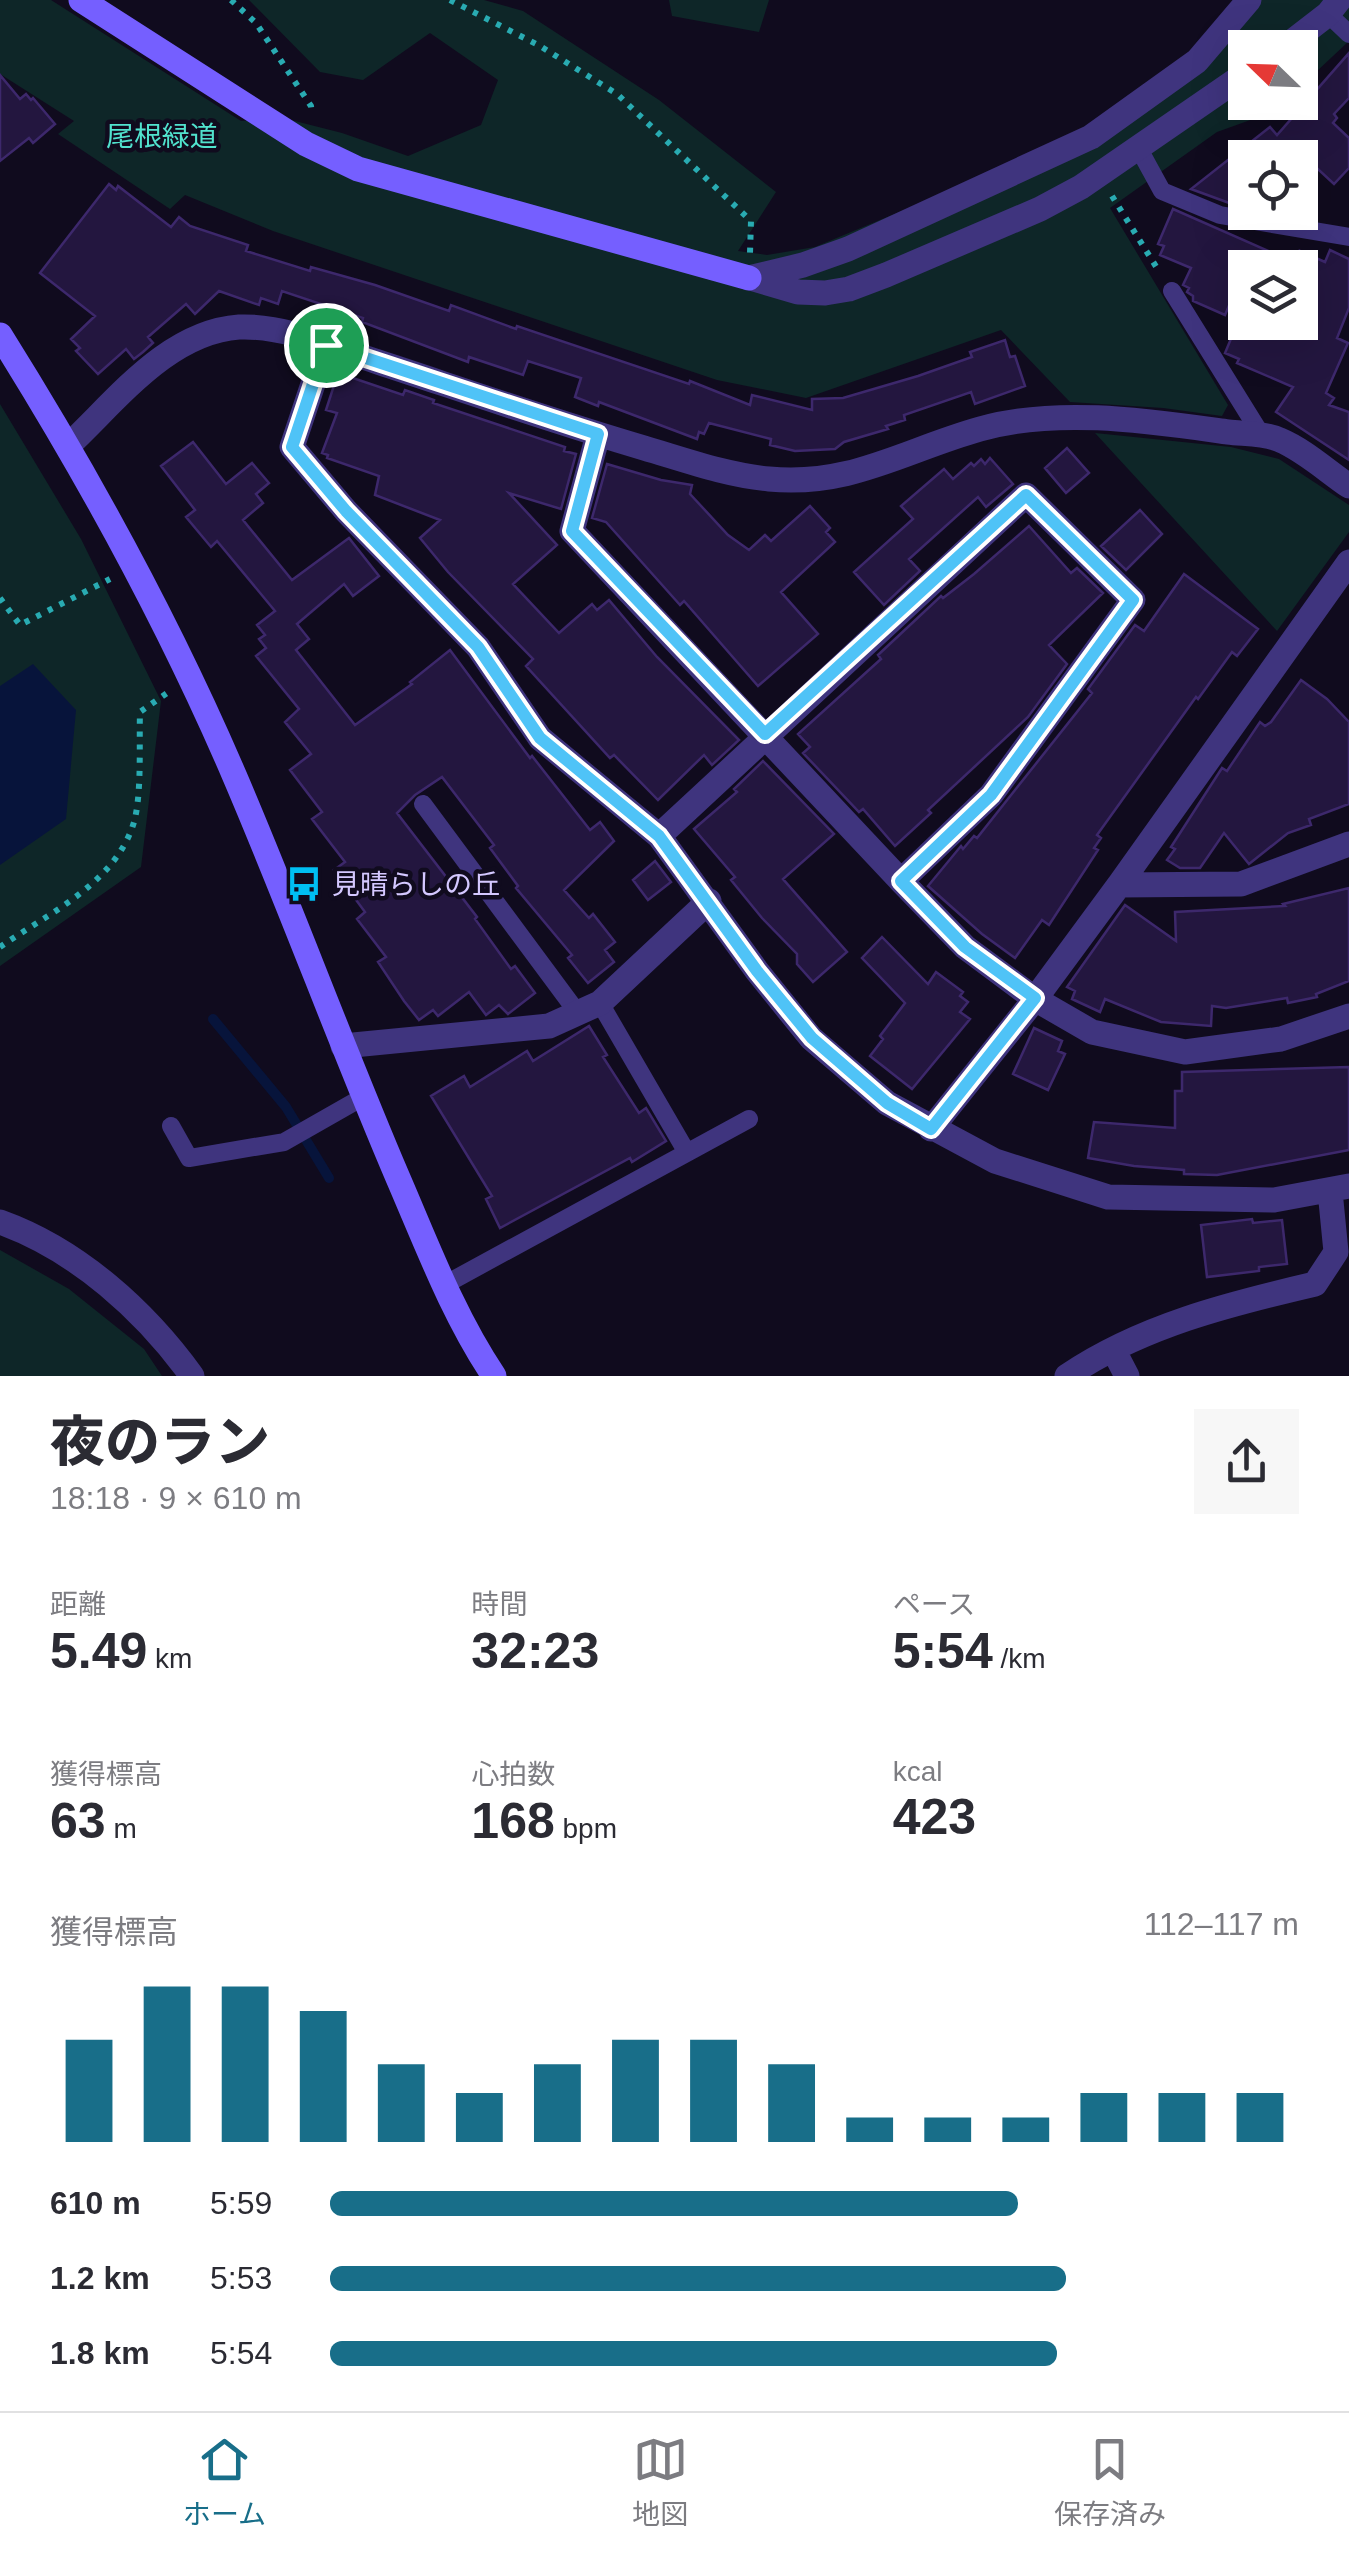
<!DOCTYPE html>
<html lang="ja">
<meta charset="utf-8">
<style>
:root{--surface:#fff;--page:#f7f7f7;--text:#2b2b33;--muted:#7c7c81;--line:#e1e1e2;--accent:#186e89}
body{margin:0;font-family:Arial,"Noto Sans JP",sans-serif;background:var(--page);color:var(--text);height:100vh;display:flex;flex-direction:column;font-size:38px;white-space:nowrap}
*{box-sizing:border-box;margin:0}
p{font-size:32px;color:var(--muted)}
.icon{flex:none;width:55px;height:55px;fill:none;stroke:currentColor;stroke-width:2;stroke-linecap:round;stroke-linejoin:round}
.map{position:relative;height:1376px;overflow:hidden}
.side{display:flex;flex-direction:column;background:var(--surface);flex:1}
.side>*{flex:none}
.needle{width:65px;rotate:293deg}
.tools{position:absolute;left:1228px;top:30px;display:grid;gap:20px}
.tools a{display:grid;place-items:center;width:90px;height:90px;border-radius:0px;background:var(--surface);box-shadow:0 10px 40px #0002;font-size:50px}
.pin{position:absolute;display:grid;place-items:center;width:85px;height:85px;color:#fff;margin:-42px;border:5px solid #fff;border-radius:50%;box-shadow:0 2px 10px #0007}
.round{display:grid;place-items:center;flex:none;width:105px;height:105px;border-radius:0px;background:var(--page)}
.head{display:flex;align-items:center;justify-content:space-between;height:170px;padding:0 50px}
h1{font-size:55px;font-weight:800;line-height:75px}
.metrics{display:grid;grid-template-columns:repeat(3,1fr);gap:15px;height:170px;padding:10px 50px}
.metrics div{display:grid;align-content:center}
.metrics b{font-size:50px;font-weight:800}
.metrics small{font-size:28px;font-weight:400}
.metrics p{font-size:28px}
.chart{height:280px;padding:20px 50px}
.chart p{display:flex;justify-content:space-between}
.chart svg{width:100%;height:180px;margin-top:10px;stroke:var(--accent);stroke-width:6}
ul{padding:0 50px;list-style:none;font-size:32px}
li{display:grid;grid-template-columns:160px 120px 1fr;align-items:center;height:75px}
li i{height:25px;border-radius:12px;background:var(--accent)}
.tabs{display:flex;justify-content:space-around;align-items:center;height:140px;border-top:2px solid var(--line);background:var(--surface);font-size:28px;color:var(--muted)}
.tabs a{display:grid;justify-items:center;gap:5px}
.tabs .on{color:var(--accent)}
.map>svg:first-child{display:block}
</style>
<div class="map">
<svg width="1349" height="1376" viewBox="0 0 1349 1376">
<rect width="100%" height="100%" fill="#100b1e"/>
<path fill="#0e2628" d="M 0,0 L 51,0 L 241,121 L 287,119 L 342,133 L 408,156 L 481,125 L 498,80 L 430,33 L 363,80 L 320,72 L 249,0 L 484,0 L 523,11 L 659,100 L 776,192 L 738,251 L 767,255 L 815,247 L 1005,168 L 1086,126 L 1190,54 L 1234,0 L 1349,0 L 1349,41 L 1300,87 L 1300,48 L 1245,48 L 1245,102 L 1283,103 L 1273,112 L 1217,132 L 1110,208 L 1228,405 L 1222,416 L 1163,408 L 1070,402 L 1001,330 L 806,398 L 717,380 L 273,231 L 185,195 L 170,209 L 58,134 L 74,121 L 0,74 Z
M 669,0 L 769,0 L 759,32 L 672,16 Z
M 0,404 L 81,539 L 161,701 L 141,867 L 0,966 Z
M 1095,433 L 1231,447 L 1279,459 L 1349,505 L 1349,532 L 1277,631 Z
M 0,1250 L 69,1289 L 144,1349 L 162,1376 L 0,1376 Z"/>
<path fill="#07143b" d="M 33,664 L 76,710 L 66,819 L 0,865 L 0,686 Z"/>
<g fill="none" stroke-linecap="round" stroke-linejoin="round">
<path stroke="#07143b" stroke-width="10" d="M 213,1019 L 286,1107 L 329,1178"/>
</g>
<path fill="#23163f" stroke="#3d286c" stroke-width="2.5" d="M 1349,53 L 1349,98 L 1334,114 L 1337,118 L 1333,123 L 1349,138 L 1349,168 L 1334,184 L 1306,158 L 1245,158 L 1245,194 L 1232,204 L 1191,189 L 1270,127 L 1277,135 Z
M 0,75 L 20,99 L 26,94 L 31,100 L 33,98 L 55,124 L 33,143 L 29,138 L 0,161 Z
M 109,184 L 116,190 L 118,186 L 171,227 L 179,217 L 190,226 L 248,245 L 246,251 L 310,271 L 311,267 L 375,285 L 449,311 L 451,305 L 516,329 L 517,326 L 689,384 L 690,381 L 750,405 L 752,395 L 812,410 L 812,399 L 843,398 L 918,376 L 972,357 L 970,352 L 1005,340 L 1010,357 L 1015,356 L 1025,386 L 975,404 L 971,392 L 904,415 L 905,420 L 886,426 L 888,429 L 844,442 L 835,449 L 795,451 L 770,445 L 771,439 L 709,423 L 704,434 L 699,432 L 697,439 L 599,402 L 598,406 L 575,397 L 581,378 L 528,361 L 523,375 L 469,357 L 468,362 L 362,322 L 363,318 L 282,291 L 278,304 L 261,298 L 259,305 L 219,291 L 195,314 L 186,304 L 148,337 L 153,343 L 143,352 L 134,359 L 126,349 L 98,374 L 76,351 L 80,348 L 71,339 L 95,316 L 40,273 Z
M 1173,209 L 1300,265 L 1300,251 L 1325,262 L 1330,250 L 1349,259 L 1349,308 L 1337,338 L 1348,343 L 1326,393 L 1334,398 L 1329,405 L 1349,412 L 1349,460 L 1276,412 L 1293,387 L 1237,363 L 1239,359 L 1225,353 L 1238,322 L 1300,322 L 1300,268 L 1245,268 L 1225,315 L 1193,301 L 1193,296 L 1187,292 L 1189,288 L 1183,285 L 1191,268 L 1160,255 L 1164,246 L 1158,244 Z
M 338,373 L 403,395 L 405,390 L 434,400 L 433,403 L 565,447 L 564,451 L 576,454 L 561,509 L 509,493 L 557,545 L 513,584 L 559,633 L 592,604 L 597,610 L 609,600 L 657,657 L 739,740 L 712,765 L 704,755 L 658,800 L 614,755 L 610,758 L 526,666 L 533,659 L 448,572 L 420,538 L 440,520 L 375,495 L 379,476 L 327,458 L 328,455 L 322,453 L 337,413 L 326,410 Z
M 193,442 L 226,484 L 252,463 L 269,483 L 256,494 L 263,503 L 243,520 L 292,580 L 349,538 L 379,576 L 353,596 L 344,584 L 297,624 L 309,639 L 296,650 L 355,725 L 412,684 L 410,682 L 450,650 L 530,758 L 532,756 L 590,830 L 600,822 L 614,841 L 564,890 L 589,918 L 593,914 L 615,942 L 605,950 L 614,962 L 588,983 L 568,958 L 572,955 L 516,888 L 518,886 L 490,848 L 494,845 L 442,777 L 415,795 L 397,813 L 477,917 L 475,919 L 511,969 L 515,966 L 535,993 L 508,1014 L 499,1005 L 486,1015 L 469,992 L 438,1016 L 433,1010 L 419,1020 L 404,1001 L 378,962 L 386,957 L 357,919 L 365,912 L 334,870 L 345,862 L 312,819 L 322,812 L 290,770 L 311,754 L 285,722 L 299,709 L 256,656 L 266,648 L 259,639 L 265,635 L 257,625 L 275,611 L 217,541 L 211,547 L 186,517 L 195,510 L 161,466 Z
M 1067,448 L 1089,473 L 1066,493 L 1045,468 Z
M 990,458 L 1013,484 L 986,507 L 978,497 L 909,559 L 920,571 L 884,605 L 854,572 L 913,519 L 901,506 L 944,469 L 953,479 L 971,463 L 974,466 L 981,459 L 985,464 Z
M 607,464 L 661,480 L 692,485 L 690,494 L 728,535 L 749,550 L 765,535 L 771,541 L 810,506 L 830,528 L 826,532 L 835,542 L 781,592 L 818,634 L 758,686 L 684,601 L 680,605 L 606,522 L 592,518 Z
M 1140,510 L 1162,534 L 1126,570 L 1101,546 Z
M 1029,526 L 1071,573 L 1077,568 L 1103,593 L 1049,645 L 1067,664 L 1028,717 L 928,810 L 931,813 L 895,846 L 863,809 L 859,812 L 803,753 L 810,747 L 798,734 L 881,659 L 878,655 L 941,596 L 943,598 L 974,574 Z
M 1184,574 L 1258,629 L 1237,656 L 1232,652 L 1198,699 L 1196,697 L 1097,835 L 1101,838 L 1094,848 L 1098,850 L 1049,925 L 1042,920 L 1015,958 L 982,934 L 928,886 L 961,846 L 963,849 L 974,836 L 977,838 L 1092,693 L 1088,689 L 1135,625 L 1144,631 Z
M 1301,680 L 1327,699 L 1349,722 L 1349,804 L 1309,819 L 1311,825 L 1288,833 L 1249,864 L 1224,833 L 1200,868 L 1180,868 L 1167,860 L 1175,849 L 1171,847 L 1222,768 L 1227,771 L 1260,722 L 1265,726 L 1271,722 Z
M 763,761 L 834,834 L 783,879 L 847,952 L 813,982 L 797,964 L 797,954 L 762,918 L 731,880 L 735,877 L 694,829 L 737,792 L 734,789 Z
M 655,861 L 671,882 L 648,900 L 633,880 Z
M 1349,888 L 1349,981 L 1316,994 L 1317,997 L 1288,1003 L 1287,998 L 1226,1008 L 1212,1006 L 1211,1026 L 1161,1022 L 1105,999 L 1100,1012 L 1072,999 L 1075,991 L 1067,987 L 1125,905 L 1176,941 L 1175,912 L 1285,906 L 1283,904 Z
M 882,937 L 928,984 L 936,972 L 963,992 L 960,996 L 968,1002 L 960,1012 L 970,1019 L 912,1089 L 870,1056 L 883,1039 L 880,1036 L 905,1003 L 862,958 Z
M 589,1026 L 607,1055 L 603,1057 L 639,1113 L 646,1108 L 666,1141 L 632,1162 L 630,1158 L 500,1228 L 486,1199 L 492,1196 L 431,1096 L 464,1076 L 470,1087 L 527,1051 L 533,1061 Z
M 1034,1028 L 1062,1041 L 1058,1051 L 1065,1054 L 1048,1090 L 1013,1074 Z
M 1349,1067 L 1349,1150 L 1217,1175 L 1184,1174 L 1184,1170 L 1134,1166 L 1088,1158 L 1094,1122 L 1175,1128 L 1175,1091 L 1182,1091 L 1182,1072 Z
M 1252,1219 L 1253,1223 L 1282,1220 L 1287,1264 L 1259,1267 L 1259,1271 L 1207,1277 L 1201,1225 Z"/>
<g fill="none" stroke-linecap="round" stroke-linejoin="round">
<path stroke="#29abb2" stroke-width="6" stroke-dasharray="5 8" stroke-linecap="butt" d="M 231,0 L 256,23 L 311,106 L 312,115
M 450,0 L 540,46 L 617,94 L 751,221 L 750,253
M 1112,196 L 1160,273
M 0,598 L 20,625 L 110,579
M 0,947 C 49,913 116,883 134,822 C 142,794 139,742 140,712 L 167,693"/>
<path stroke="#3f347e" stroke-width="18" d="M 1328,14 L 1349,34
M 1139,149 L 1162,191 L 1220,215 L 1349,237
M 1172,291 L 1262,436
M 423,804 L 577,1012
M 600,1003 L 686,1151
M 171,1126 L 189,1158 L 284,1142 L 363,1097
M 444,1285 L 749,1119"/>
<path stroke="#3f347e" stroke-width="25" d="M 1284,48 L 1328,14 L 1339,0
M 749,278 L 803,265 L 848,249 L 1091,137 L 1197,61 L 1249,0
M 754,279 L 798,292 L 825,293 L 849,289 L 886,275 L 1040,209 L 1081,187 L 1245,74
M 326,345 L 292,447 L 346,511 L 478,647 L 540,738 L 659,836 L 757,971 L 811,1038 L 887,1103 L 995,1161 L 1108,1197 L 1274,1200 L 1349,1186
M 598,435 L 572,531 L 901,881 L 991,795 L 1133,600 L 1026,495 L 659,836
M 69,445 C 117,400 168,332 239,327 C 285,325 335,348 378,362 C 466,391 555,422 644,448 C 685,460 726,475 769,479 C 850,487 905,450 980,429 C 1058,407 1148,421 1228,432 C 1244,434 1265,433 1280,440 C 1304,450 1327,471 1349,486
M 1349,562 L 1119,885 L 1241,884 L 1349,844
M 901,881 L 965,947 L 1035,999 L 1092,1032 L 1185,1052 L 1281,1039 L 1349,1016
M 343,1046 L 549,1026 L 600,1003 L 709,901
M 931,1129 L 1035,999 L 1119,885
M 0,1222 C 78,1250 145,1311 192,1376
M 1114,1351 L 1127,1376
M 1067,1376 C 1141,1326 1229,1304 1315,1284 L 1336,1252 L 1330,1191"/>
<path stroke="#755fff" stroke-width="25" d="M 81,0 L 306,144 L 358,169 L 749,278
M 0,335 C 89,477 169,623 235,777 C 292,910 341,1045 398,1178 C 427,1245 453,1315 494,1376"/>
</g>
<g fill="none" stroke-linecap="round" stroke-linejoin="round">
<defs>
<path id="route" d="M 326,345 L 598,434 L 572,531 L 765,734 L 1026,495 L 1133,600 L 991,795 L 901,881 L 965,947 L 1035,998 L 931,1129 L 887,1103 L 812,1038 L 757,971 L 659,836 L 540,738 L 478,647 L 346,511 L 292,447 Z"/>
</defs>
<use href="#route" stroke="#fff" stroke-width="20"/>
<use href="#route" stroke="#4fc3f7" stroke-width="12"/>
</g>
<defs>
<symbol id="bus-bare" viewBox="-9 -9 18 18"><path d="M-5-6H5V4H4V6H2V4H-2V6H-4V4H-5ZM-3.5-4V0h7V-4ZM-3.5 1.2v1.5H-2V1.2ZM2 1.2v1.5H3.5V1.2Z" fill="#00bff3" stroke="#100b1e" stroke-width="2.5" paint-order="stroke"/></symbol>
</defs>
<g fill-rule="evenodd">
<use href="#bus-bare" x="279" y="859" width="50" height="50"/>
</g>
<g text-anchor="middle" dominant-baseline="central" stroke-width="9" stroke-linejoin="round" paint-order="stroke">
<g font-size="28" fill="#51e2ce" stroke="#100b1e">
<text x="162" y="136">尾根緑道</text>
</g>
<g font-size="28" fill="#d4c8ff" stroke="#100b1e" text-anchor="start">
<text x="332" y="884">見晴らしの丘</text>
</g>
</g>
</svg>
<div class="tools">
<a><svg class="needle" viewBox="-14 -14 28 28"><path d="M0-13l5 13h-10z" fill="#e53935"/><path d="M0 13l5-13h-10z" fill="#7c7c81"/></svg></a>
<a><svg class="icon" aria-label="locate" viewBox="0 0 24 24"><circle cx="12" cy="12" r="6"/><path d="M12 2v4M12 18v4M2 12h4M18 12h4"/></svg></a>
<a><svg class="icon" aria-label="layers" viewBox="0 0 24 24"><path d="M12 4l9 5-9 5-9-5zM3 14l9 5 9-5"/></svg></a>
</div>
<div class="pin" style="left:326px;top:345px;background:#1e9e55"><svg class="icon" aria-label="arrive" viewBox="0 0 24 24"><path d="M6 21V4h12l-3 4 3 4H6"/></svg></div>
</div>
<section class="side">
<div class="head"><div><h1>夜のラン</h1><p>18:18 · 9 × 610 m</p></div><a class="round"><svg class="icon" aria-label="share" viewBox="0 0 24 24"><path d="M12 15V3M7 8l5-5 5 5M5 13v7h14v-7"/></svg></a></div>
<div class="metrics">
<div><p>距離</p><b>5.49<small> km</small></b></div>
<div><p>時間</p><b>32:23</b></div>
<div><p>ペース</p><b>5:54<small> /km</small></b></div>
</div>
<div class="metrics">
<div><p>獲得標高</p><b>63<small> m</small></b></div>
<div><p>心拍数</p><b>168<small> bpm</small></b></div>
<div><p>kcal</p><b>423</b></div>
</div>
<div class="chart"><p><span>獲得標高</span>112–117 m</p>
<svg viewBox="0 0 160 44" preserveAspectRatio="none"><path d="M5 44V19M15 44V6M25 44V6M35 44V12M45 44V25M55 44V32M65 44V25M75 44V19M85 44V19M95 44V25M105 44V38M115 44V38M125 44V38M135 44V32M145 44V32M155 44V32"/></svg>
</div>
<ul>
<li><b>610 m</b>5:59<i style="width:71%"></i></li>
<li><b>1.2 km</b>5:53<i style="width:76%"></i></li>
<li><b>1.8 km</b>5:54<i style="width:75%"></i></li>
</ul>
</section>
<nav class="tabs">
<a class="on"><svg class="icon" aria-label="home" viewBox="0 0 24 24"><path d="M3 11l9-7 9 7M6 9v11h12V9"/></svg>ホーム</a>
<a><svg class="icon" aria-label="map" viewBox="0 0 24 24"><path d="M3 6l6-2 6 2 6-2v14l-6 2-6-2-6 2zM9 4v14M15 6v14"/></svg>地図</a>
<a><svg class="icon" aria-label="saved" viewBox="0 0 24 24"><path d="M7 4h10v16l-5-4-5 4z"/></svg>保存済み</a>
</nav>
